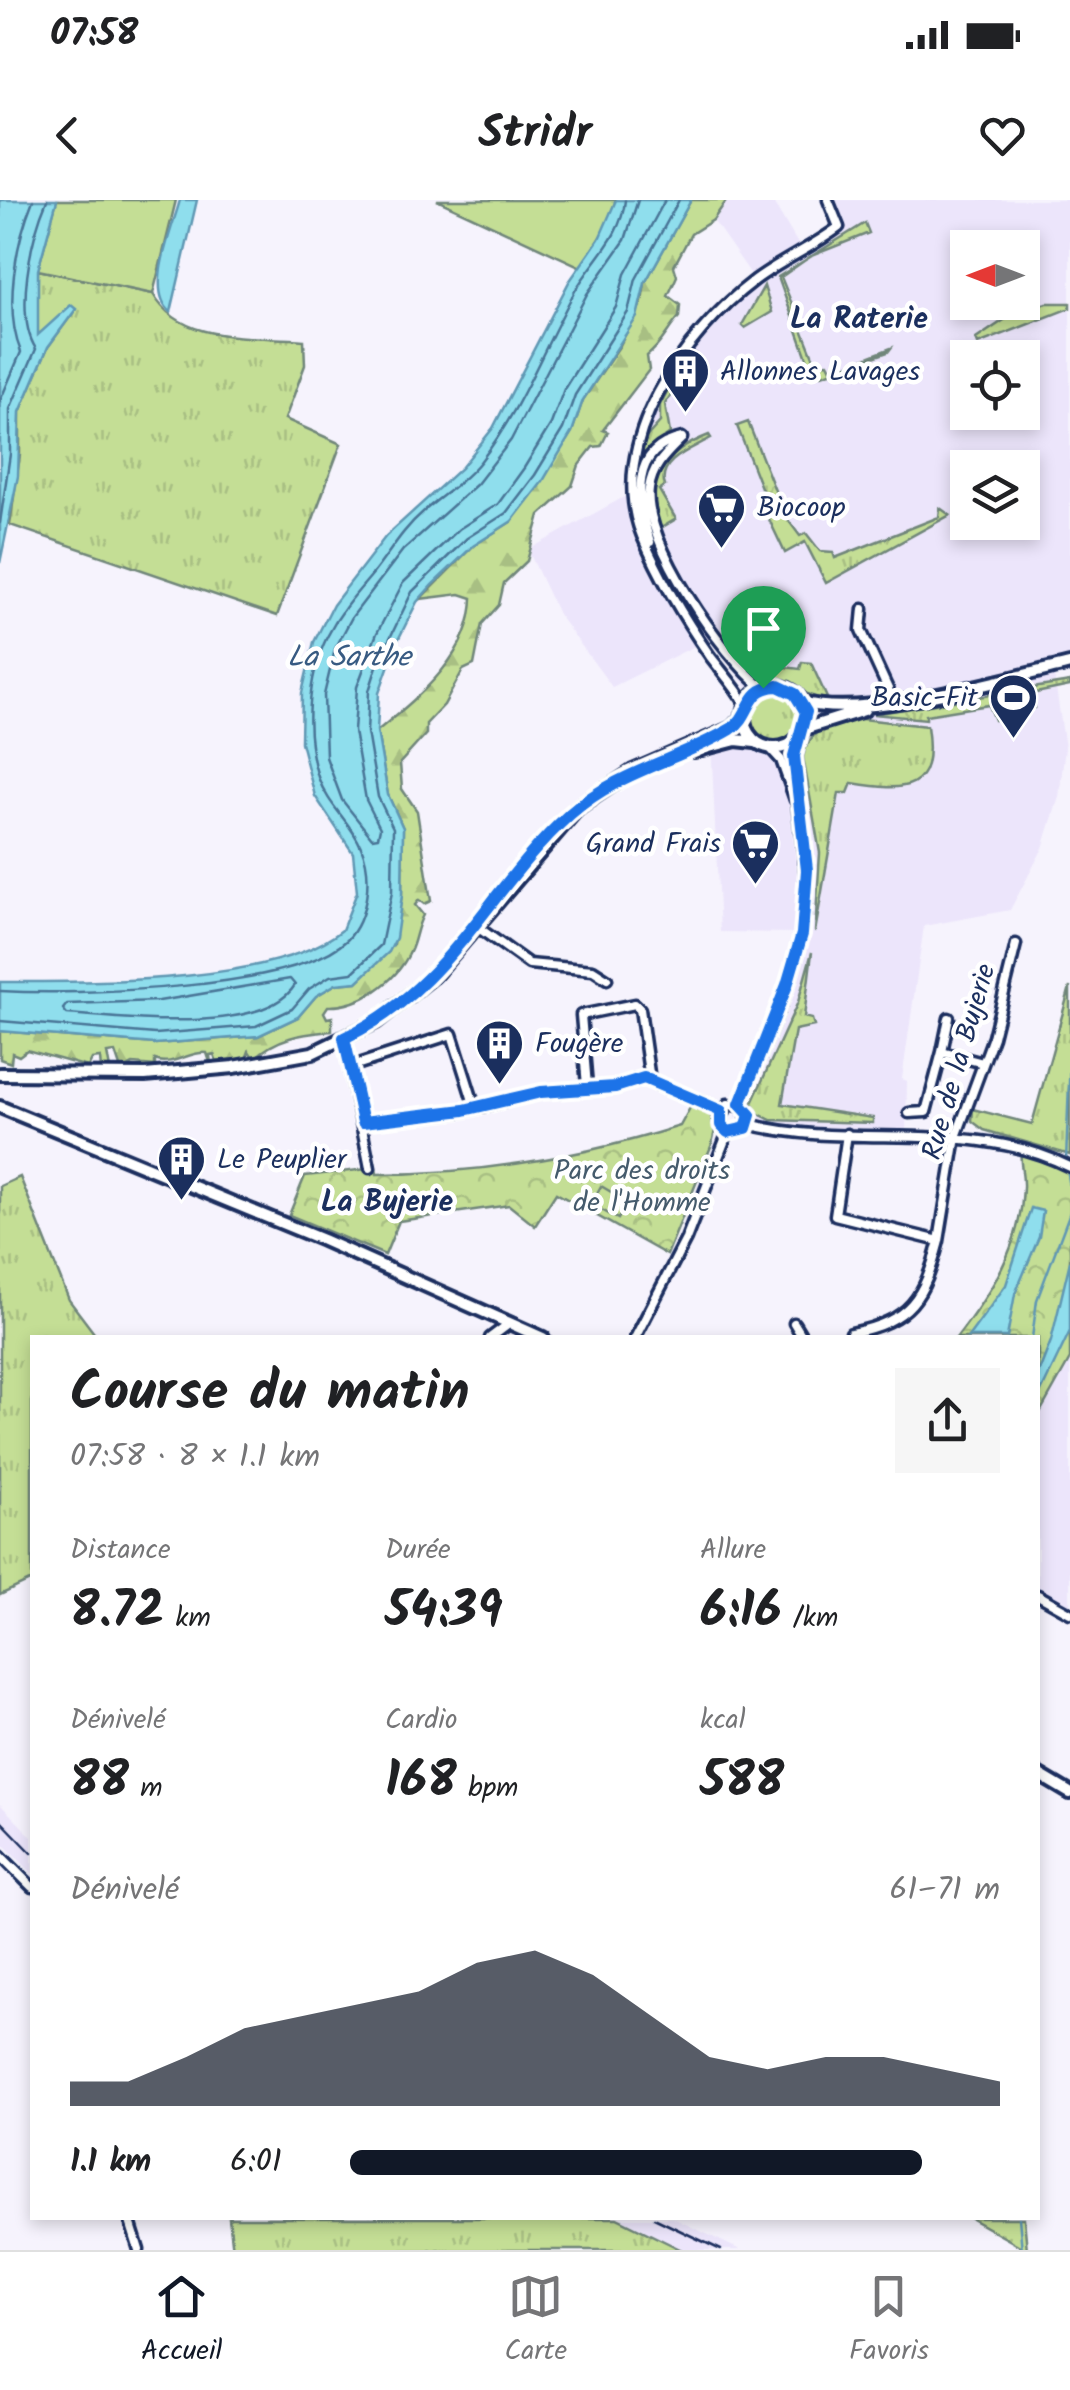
<!DOCTYPE html>
<html lang="fr">
<meta charset="utf-8">
<style>
:root{--surface:#fff;--page:#f6f6f6;--text:#202124;--muted:#757577;--line:#e0e0e0;--accent:#111827}
body{margin:0;font-family:Kalam,sans-serif;background:var(--page);color:var(--text);height:100vh;display:flex;flex-direction:column;font-size:38px;white-space:nowrap}
*{box-sizing:border-box;margin:0}
p{font-size:32px;color:var(--muted)}
.icon{flex:none;width:55px;height:55px;fill:none;stroke:currentColor;stroke-width:2;stroke-linecap:round;stroke-linejoin:round}
.map{position:relative;flex:1;overflow:hidden}
.drawer{position:absolute;left:30px;top:1135px;width:1010px;height:885px;display:flex;flex-direction:column;background:var(--surface);border-radius:0px;box-shadow:0 5px 15px #0003}
.drawer>*{flex:none}
.needle{width:65px;rotate:270deg}
.buttons{position:absolute;left:950px;top:30px;display:grid;gap:20px}
.buttons a{display:grid;place-items:center;width:90px;height:90px;border-radius:0px;background:var(--surface);box-shadow:0 5px 15px #0003;font-size:50px}
.pin{position:absolute;display:grid;place-items:center;width:85px;height:85px;color:#fff;margin:-102px -42px;border-radius:50% 50% 50% 0;rotate:-45deg;box-shadow:0 0 10px #0007}
.pin .icon{rotate:45deg}
.round{display:grid;place-items:center;flex:none;width:105px;height:105px;border-radius:0px;background:var(--page)}
.headline{display:flex;align-items:center;justify-content:space-between;height:170px;padding:0 40px}
h1{font-size:55px;font-weight:700;line-height:75px}
.stats{display:grid;grid-template-columns:repeat(3,1fr);gap:15px;height:170px;padding:10px 40px}
.stats div{display:grid;align-content:center}
.stats b{font-size:50px;font-weight:700}
.stats small{font-size:28px;font-weight:400}
.stats p{font-size:28px}
.chart{height:280px;padding:20px 40px}
.chart p{display:flex;justify-content:space-between}
.chart svg{width:100%;height:180px;margin-top:10px;fill:var(--accent);opacity:.7}
ul{padding:0 40px;list-style:none;font-size:32px}
li{display:grid;grid-template-columns:160px 120px 1fr;align-items:center;height:75px}
li i{height:25px;border-radius:12px;background:var(--accent)}
.status{display:flex;justify-content:space-between;align-items:center;height:70px;padding:0 50px;background:var(--surface);direction:ltr}
.status svg{height:28px;fill:currentColor}
header{display:flex;justify-content:space-between;align-items:center;height:130px;padding:0 40px;background:var(--surface);font-size:45px;font-weight:700}
.dock{display:flex;justify-content:space-around;align-items:center;height:140px;border-top:2px solid var(--line);background:var(--surface);font-size:28px;color:var(--muted)}
.dock a{display:grid;justify-items:center;gap:5px}
.dock .on{color:var(--accent)}
.map>svg:first-child{display:block}
</style>
<div class="status"><b>07:58</b><svg viewBox="0 0 49 12"><path d="M0 12V9h3v3zM5 12V6h3v6zM10 12V3h3v9zM15 12V0h3v12zM26 1h20v11H26zM47 4h2v5h-2z"/></svg></div>
<header><svg class="icon" aria-label="back" viewBox="0 0 24 24"><path d="M15 5l-7 7 7 7"/></svg>Stridr<svg class="icon" aria-label="heart" viewBox="0 0 24 24"><path d="M12 20l-8-8c-3-5 5-10 8-4 3-6 11-1 8 4z"/></svg></header>
<div class="map">
<svg width="1070" height="2050" viewBox="0 0 1070 2050">
<defs>
<pattern id="grass-tufts" width="24" height="20" patternUnits="userSpaceOnUse" patternTransform="scale(2.5)"><rect width="24" height="20" fill="#c4de95"/><path d="M3 7l-1-3M5 7V3M7 7l1-3M15 17l-1-3M17 17v-4M19 17l1-3" fill="none" stroke="#a8bf83"/></pattern>
<pattern id="forest-firs" width="22" height="20" patternUnits="userSpaceOnUse" patternTransform="scale(2.5)"><rect width="22" height="20" fill="#c4de95"/><path d="M5 1l3.5 6h-7zM16 11l3.5 6h-7z" fill="#a8bf83"/></pattern>
<pattern id="park-crowns" width="20" height="18" patternUnits="userSpaceOnUse" patternTransform="scale(2.5)"><rect width="20" height="18" fill="#c4de95"/><path d="M2 6a3 3 0 1 1 6 0M12 15a3 3 0 1 1 6 0" fill="none" stroke="#a8bf83"/></pattern>
</defs>
<rect width="100%" height="100%" fill="#f6f3fd"/>
<filter id="ink" filterUnits="userSpaceOnUse"><feTurbulence type="fractalNoise" baseFrequency=".01" numOctaves="2"/><feDisplacementMap in="SourceGraphic" scale="20" xChannelSelector="R" yChannelSelector="G"/><feConvolveMatrix kernelMatrix="1 2 1 2 8 2 1 2 1" color-interpolation-filters="sRGB"/></filter>
<g filter="url(#ink)">
<path fill="#ece5fb" fill-rule="evenodd" d="M 727,0 L 772,0 L 801,49 L 839,27 L 828,0 L 1070,0 L 1070,464 L 1053,468 L 1065,548 L 1059,597 L 1043,648 L 1010,710 L 924,726 L 902,879 L 907,881 L 906,935 L 776,930 L 735,916 L 779,808 L 801,733 L 720,732 L 711,540 L 745,528 L 745,508 L 753,495 L 709,439 L 612,487 L 558,414 L 528,350 L 633,292 L 637,249 L 661,192 L 691,146 L 755,80 L 713,20 ZM 968,48 L 1022,48 L 1022,102 L 968,102 ZM 968,158 L 1022,158 L 1022,212 L 968,212 ZM 968,268 L 1022,268 L 1022,322 L 968,322 Z
M 1070,1159 L 1070,1413 L 1038,1395 L 1038,1216 Z
M 0,1604 L 32,1637 L 32,1673 L 0,1641 Z
M 617,2018 L 673,2018 L 740,2050 L 682,2050 Z"/>
<path fill="url(#grass-tufts)" stroke="#70867a" stroke-width="2.5" d="M 865,23 L 869,33 L 811,56 L 781,77 L 816,164 L 828,163 L 832,171 L 891,148 L 888,152 L 822,175 L 812,172 L 778,77 Z
M 38,70 L 153,94 C 182,145 252,135 304,140 L 305,165 L 285,219 L 341,244 L 277,416 L 10,325 L 20,255 L 20,212 L 48,147 L 76,109 L 37,135 Z
M 764,86 L 772,112 L 745,128 L 742,125 Z
M 1047,103 L 1070,103 L 1070,108 L 978,144 L 976,139 L 1019,110 Z
M 697,153 L 665,204 L 670,233 L 644,253 L 637,271 L 643,241 L 660,222 L 660,205 L 677,173 Z
M 748,222 L 785,316 L 800,336 L 806,333 L 820,351 L 833,352 L 835,358 L 939,317 L 940,308 L 950,315 L 826,383 L 805,342 L 785,353 L 757,294 L 762,290 L 737,226 Z
M 709,235 L 711,238 C 692,249 656,261 665,286 L 659,290 L 676,319 L 661,328 C 642,279 665,252 709,235 Z
M 802,462 L 811,463 L 827,498 C 806,501 794,479 772,476 L 776,466 L 800,469 Z
M 1070,482 L 1070,486 L 1031,494 L 1035,508 L 995,520 L 989,505 L 926,515 L 926,519 L 873,514 Z
M750 517a25 25 0 1 1 50 0a25 25 0 1 1-50 0Z
M 853,518 L 927,526 C 937,592 906,592 852,583 L 848,593 L 839,593 L 815,732 L 820,653 L 803,557 C 808,530 829,524 853,518 Z
M 812,752 L 804,817 L 812,819 L 814,826 L 795,830 L 782,904 L 873,918 L 873,923 L 771,920 L 757,913 L 752,903 L 798,802 Z
M 1070,787 L 1070,955 L 984,930 L 972,921 L 973,909 L 1032,924 Z
M 20,977 L 69,1100 L 97,1137 L 32,1138 L 32,1380 L 0,1395 L 0,986 Z
M 229,2018 L 617,2018 L 682,2050 L 233,2050 Z
M 970,2018 L 1024,2018 L 1027,2050 Z"/>
<path fill="url(#forest-firs)" stroke="#70867a" stroke-width="2.5" d="M 691,0 L 727,0 L 713,20 L 691,34 L 674,66 L 677,76 L 668,96 L 680,105 L 679,117 C 666,132 662,144 647,156 L 649,170 L 603,230 L 608,232 L 601,246 L 593,247 L 579,265 L 572,286 L 540,315 L 527,361 L 504,383 L 499,405 L 482,424 L 474,465 L 463,470 L 444,505 L 426,524 L 426,534 L 400,563 L 402,589 L 417,611 L 431,701 L 424,704 L 419,700 L 415,705 L 423,715 C 416,728 416,740 410,752 C 396,782 360,807 328,806 L 324,812 L 327,818 L 332,817 L 332,831 C 304,834 277,836 254,859 L 249,851 L 246,859 L 216,861 L 214,854 L 210,855 L 211,865 L 207,853 C 190,851 172,867 155,860 L 155,866 L 133,864 L 121,870 L 115,852 L 107,853 L 110,869 L 101,869 L 100,858 L 92,859 L 88,867 L 27,850 L 19,856 L 12,853 L 11,863 L 0,859 L 0,831 L 155,844 L 258,836 L 298,817 L 316,796 L 336,784 L 357,782 L 394,744 L 402,695 L 403,628 L 388,595 L 377,531 C 417,498 471,456 472,398 L 460,394 L 420,399 L 473,346 L 512,321 L 572,232 L 583,200 L 620,145 L 642,102 L 645,83 Z"/>
<path fill="url(#park-crowns)" stroke="#70867a" stroke-width="2.5" d="M 691,906 L 710,914 L 715,930 L 712,944 L 667,1055 L 556,993 L 535,1026 L 509,1005 L 399,1021 L 385,1055 L 289,1015 L 305,976 L 376,968 L 377,974 C 481,974 581,957 680,926 Z
M 1021,949 L 1070,967 L 1070,1159 L 1038,1216 L 1038,1138 L 956,1138 C 991,1093 1021,1046 1023,988 C 1024,974 1019,964 1021,949 Z"/>
<path fill="#c4de95" stroke="#70867a" stroke-width="2.5" d="M 57,0 L 176,0 L 153,94 L 38,70 Z
M 437,0 L 616,0 L 605,29 L 581,67 Z
M 601,986 L 628,1002 L 618,1019 L 591,1004 Z"/>
<path fill="#8fdeed" stroke="#6198b4" stroke-width="2.5" d="M 0,0 L 57,0 L 38,70 L 38,135 L 71,105 L 76,109 L 48,147 L 20,212 L 18,276 L 0,363 Z
M 180,0 L 197,0 L 171,112 C 144,91 173,28 180,0 Z
M 616,0 L 691,0 L 645,83 L 637,117 L 583,200 L 572,232 L 543,281 L 512,321 L 473,346 L 432,385 L 417,402 L 397,442 L 379,493 L 377,531 L 388,595 L 403,628 L 402,695 L 396,738 L 389,752 L 357,782 L 336,784 L 316,796 L 298,817 L 258,836 L 155,844 L 0,831 L 0,782 C 84,782 276,785 342,730 L 357,692 L 353,653 L 315,596 L 301,542 L 302,493 L 314,442 L 333,405 L 386,336 L 461,268 L 493,228 L 569,82 L 599,39 Z
M 1031,1008 L 1043,1011 L 1039,1037 L 1015,1094 L 1007,1137 L 968,1137 L 1006,1085 Z
M 1070,1061 L 1070,1131 L 1038,1198 L 1038,1174 L 1051,1141 Z"/>
<g fill="none" stroke-linecap="round" stroke-linejoin="round">
<path stroke="#497597" stroke-width="2.5" d="M 638,0 L 625,40 L 587,94 L 511,240 L 477,284 L 403,350 L 352,417 L 335,449 L 324,495 L 326,557 L 342,600 L 372,638 L 378,637 L 380,628 L 366,600 L 354,531 L 357,487 L 377,433 L 403,383 L 459,329 L 498,304 L 524,268 L 551,224 L 564,189 L 616,107 L 625,74 L 665,0
M 0,201 L 21,152 C 3,109 16,42 33,0
M 0,323 L 10,254 L 10,209 L 36,149 C 14,115 31,37 47,0
M 290,779 L 295,785 C 263,836 122,818 67,814 L 63,809 L 67,804 L 159,801 Z
M 0,791 C 75,795 293,791 347,740 C 368,719 373,674 361,647 C 351,622 328,606 318,577 C 304,534 307,478 327,437 C 339,413 354,396 371,376 C 389,354 401,331 423,312 C 442,295 463,283 480,262 C 521,210 543,149 575,91 C 592,61 622,37 625,0
M 0,821 L 155,834 L 256,826 L 292,809 L 309,789 L 330,776 L 352,773 L 381,745 L 392,692 L 393,628 L 378,597 L 367,532 L 369,491 L 378,463 L 412,392 L 467,338 L 506,313 L 535,275 L 563,229 L 575,195 L 628,112 L 636,79 L 679,0"/>
<path stroke="#6198b4" stroke-width="2.5" d="M 1066,961 L 1070,856
M 1067,969 L 1070,987
M 1032,1138 L 1037,1100 L 1070,1012
M 1019,2018 L 1022,2050"/>
<defs>
<path id="minor" d="M 682,238 C 666,254 652,266 649,289 C 642,342 723,456 763,488
M 650,342 C 637,301 629,249 682,238
M 863,409 L 861,430 L 893,500
M 746,505 C 736,487 722,472 710,456 C 685,420 659,376 642,336 C 604,244 685,133 755,80 C 782,60 813,47 839,27 L 828,0
M 770,548 L 781,560 L 795,600
M 476,726 L 529,764 L 593,770 L 607,779
M 344,838 L 370,968
M 942,852 L 949,818
M 353,866 L 452,834 L 475,907
M 587,886 L 581,815 L 635,804 L 640,809 L 650,880
M 740,904 C 767,838 801,770 806,698 C 809,652 785,574 799,537
M 909,913 L 926,912 L 942,852 L 983,863
M 363,922 L 464,911 L 541,892 L 615,887 L 643,878 L 721,911
M 748,924 C 854,951 969,916 1070,967
M 728,932 L 720,921 L 728,904 L 745,907 L 748,924
M 847,934 L 835,1015 L 939,1041 L 956,937 L 993,837 L 1016,744
M 794,1123 L 803,1138
M 851,1133 C 911,1121 924,1098 939,1041
M 490,1138 L 510,1123
M 635,1138 L 686,1039 L 728,932
M 1038,1395 L 1070,1413
M 0,1655 L 32,1687
M 129,2018 L 139,2050"/>
<path id="tertiary" d="M744 517a31 31 0 1 1 62 0a31 31 0 1 1-62 0Z
M 802,502 C 864,521 1003,479 1070,464
M 804,529 L 864,510
M 694,551 L 736,540 L 755,542
M 0,874 L 145,875 L 234,867 L 312,853 L 376,822 L 435,775 L 579,607 L 633,571 L 732,528 L 744,515
M 0,907 L 323,1040 L 543,1138
M 1038,1574 L 1070,1593"/>
</defs>
<use href="#minor" stroke="#1b2f5e" stroke-width="15"/>
<use href="#tertiary" stroke="#1b2f5e" stroke-width="18"/>
<use href="#minor" stroke="#fff" stroke-width="8"/>
<use href="#tertiary" stroke="#fff" stroke-width="10"/>
<path stroke="#1b2f5e" stroke-width="2.5" d="M 0,1620 L 32,1653
M 654,2018 L 721,2050"/>
</g>
</g>
<g fill="none" stroke-linecap="round" stroke-linejoin="round" filter="url(#ink)">
<defs>
<path id="route" d="M 778,486 L 795,494 L 806,512 L 794,556 L 807,670 L 802,734 L 787,785 L 740,904 L 750,915 L 746,928 L 728,932 L 721,925 L 721,911 L 644,878 L 615,887 L 541,892 L 464,910 L 363,922 L 344,838 C 451,788 487,689 570,614 C 618,571 677,561 731,529 C 753,515 745,488 778,486 Z"/>
</defs>
<use href="#route" stroke="#fff" stroke-width="20"/>
<use href="#route" stroke="#1a73e8" stroke-width="12"/>
</g>
<defs>
<symbol id="building-pin" viewBox="-11 -11 22 30"><path d="M0 17L-7.5 6A9.5 9.5 0 1 1 7.5 6Z" fill="#1b2f5e" stroke="#fff"/><path d="M-4-6H4V6H1V3H-1V6H-4ZM-2.5-4.3h1.7v1.8h-1.7ZM.8-4.3h1.7v1.8H.8ZM-2.5-1h1.7V.8h-1.7ZM.8-1h1.7V.8H.8Z" fill="#fff"/></symbol>
<symbol id="supermarket-pin" viewBox="-11 -11 22 30"><path d="M0 17L-7.5 6A9.5 9.5 0 1 1 7.5 6Z" fill="#1b2f5e" stroke="#fff"/><path d="M-6-5.5h2.5l.6 2H6L4.5 2H-2.5L-4.4-4H-6ZM-1.5 3.2a1.3 1.3 0 1 0 .1 0ZM3 3.2a1.3 1.3 0 1 0 .1 0Z" fill="#fff"/></symbol>
<symbol id="stadium-pin" viewBox="-11 -11 22 30"><path d="M0 17L-7.5 6A9.5 9.5 0 1 1 7.5 6Z" fill="#1b2f5e" stroke="#fff"/><path d="M0-5a6.5 5 0 1 0 0 10a6.5 5 0 1 0 0-10ZM-3.5-1.8h7v3.6h-7Z" fill="#fff"/></symbol>
</defs>
<g fill-rule="evenodd">
<use href="#building-pin" x="658" y="144" width="55" height="75"/>
<use href="#supermarket-pin" x="694" y="280" width="55" height="75"/>
<use href="#stadium-pin" x="986" y="470" width="55" height="75"/>
<use href="#supermarket-pin" x="728" y="616" width="55" height="75"/>
<use href="#building-pin" x="472" y="816" width="55" height="75"/>
<use href="#building-pin" x="154" y="932" width="55" height="75"/>
</g>
<g text-anchor="middle" dominant-baseline="central" stroke-width="9" stroke-linejoin="round" paint-order="stroke">
<g font-size="28" fill="#1b2f5e" stroke="#fff" text-anchor="start">
<text x="720" y="172">Allonnes Lavages</text>
<text x="757" y="308">Biocoop</text>
<text x="978" y="498" text-anchor="end">Basic-Fit</text>
<text x="721" y="644" text-anchor="end">Grand Frais</text>
<text x="535" y="844">Fougère</text>
<text x="217" y="960">Le Peuplier</text>
</g>
<g font-size="28" fill="#1b2f5e" stroke="#fff">
<text transform="translate(960 862) rotate(-74)">Rue de la Bujerie</text>
</g>
<g font-size="28" fill="#455b6c" stroke="#fff">
<text x="642" y="971">Parc des droits<tspan x="642" dy="32">de l'Homme</tspan></text>
</g>
<g font-size="30" font-weight="bold" fill="#1b2f5e" stroke="#fff">
<text x="859" y="120">La Raterie</text>
<text x="387" y="1003">La Bujerie</text>
</g>
<g font-size="30" font-style="italic" fill="#385b82" stroke="#fff">
<text x="349" y="458">La Sarthe</text>
</g>
</g>
</svg>
<div class="buttons">
<a><svg class="needle" viewBox="-14 -14 28 28"><path d="M0-13l5 13h-10z" fill="#e53935"/><path d="M0 13l5-13h-10z" fill="#757577"/></svg></a>
<a><svg class="icon" aria-label="locate" viewBox="0 0 24 24"><circle cx="12" cy="12" r="6"/><path d="M12 2v4M12 18v4M2 12h4M18 12h4"/></svg></a>
<a><svg class="icon" aria-label="layers" viewBox="0 0 24 24"><path d="M12 4l9 5-9 5-9-5zM3 14l9 5 9-5"/></svg></a>
</div>
<div class="pin" style="left:763px;top:488px;background:#1e9e55"><svg class="icon" aria-label="arrive" viewBox="0 0 24 24"><path d="M6 21V4h12l-3 4 3 4H6"/></svg></div>
<section class="drawer">
<div class="headline"><div><h1>Course du matin</h1><p>07:58 · 8 × 1.1 km</p></div><a class="round"><svg class="icon" aria-label="share" viewBox="0 0 24 24"><path d="M12 15V3M7 8l5-5 5 5M5 13v7h14v-7"/></svg></a></div>
<div class="stats">
<div><p>Distance</p><b>8.72<small> km</small></b></div>
<div><p>Durée</p><b>54:39</b></div>
<div><p>Allure</p><b>6:16<small> /km</small></b></div>
</div>
<div class="stats">
<div><p>Dénivelé</p><b>88<small> m</small></b></div>
<div><p>Cardio</p><b>168<small> bpm</small></b></div>
<div><p>kcal</p><b>588</b></div>
</div>
<div class="chart"><p><span>Dénivelé</span>61–71 m</p>
<svg viewBox="0 0 160 44" preserveAspectRatio="none"><path d="M0 44V38L10 38L20 32L30 25L40 22L50 19L60 16L70 9L80 6L90 12L100 22L110 32L120 35L130 32L140 32L150 35L160 38V44z"/></svg>
</div>
<ul>
<li><b>1.1 km</b>6:01<i style="width:88%"></i></li>
</ul>
</section>
</div>
<nav class="dock">
<a class="on"><svg class="icon" aria-label="home" viewBox="0 0 24 24"><path d="M3 11l9-7 9 7M6 9v11h12V9"/></svg>Accueil</a>
<a><svg class="icon" aria-label="map" viewBox="0 0 24 24"><path d="M3 6l6-2 6 2 6-2v14l-6 2-6-2-6 2zM9 4v14M15 6v14"/></svg>Carte</a>
<a><svg class="icon" aria-label="saved" viewBox="0 0 24 24"><path d="M7 4h10v16l-5-4-5 4z"/></svg>Favoris</a>
</nav>
